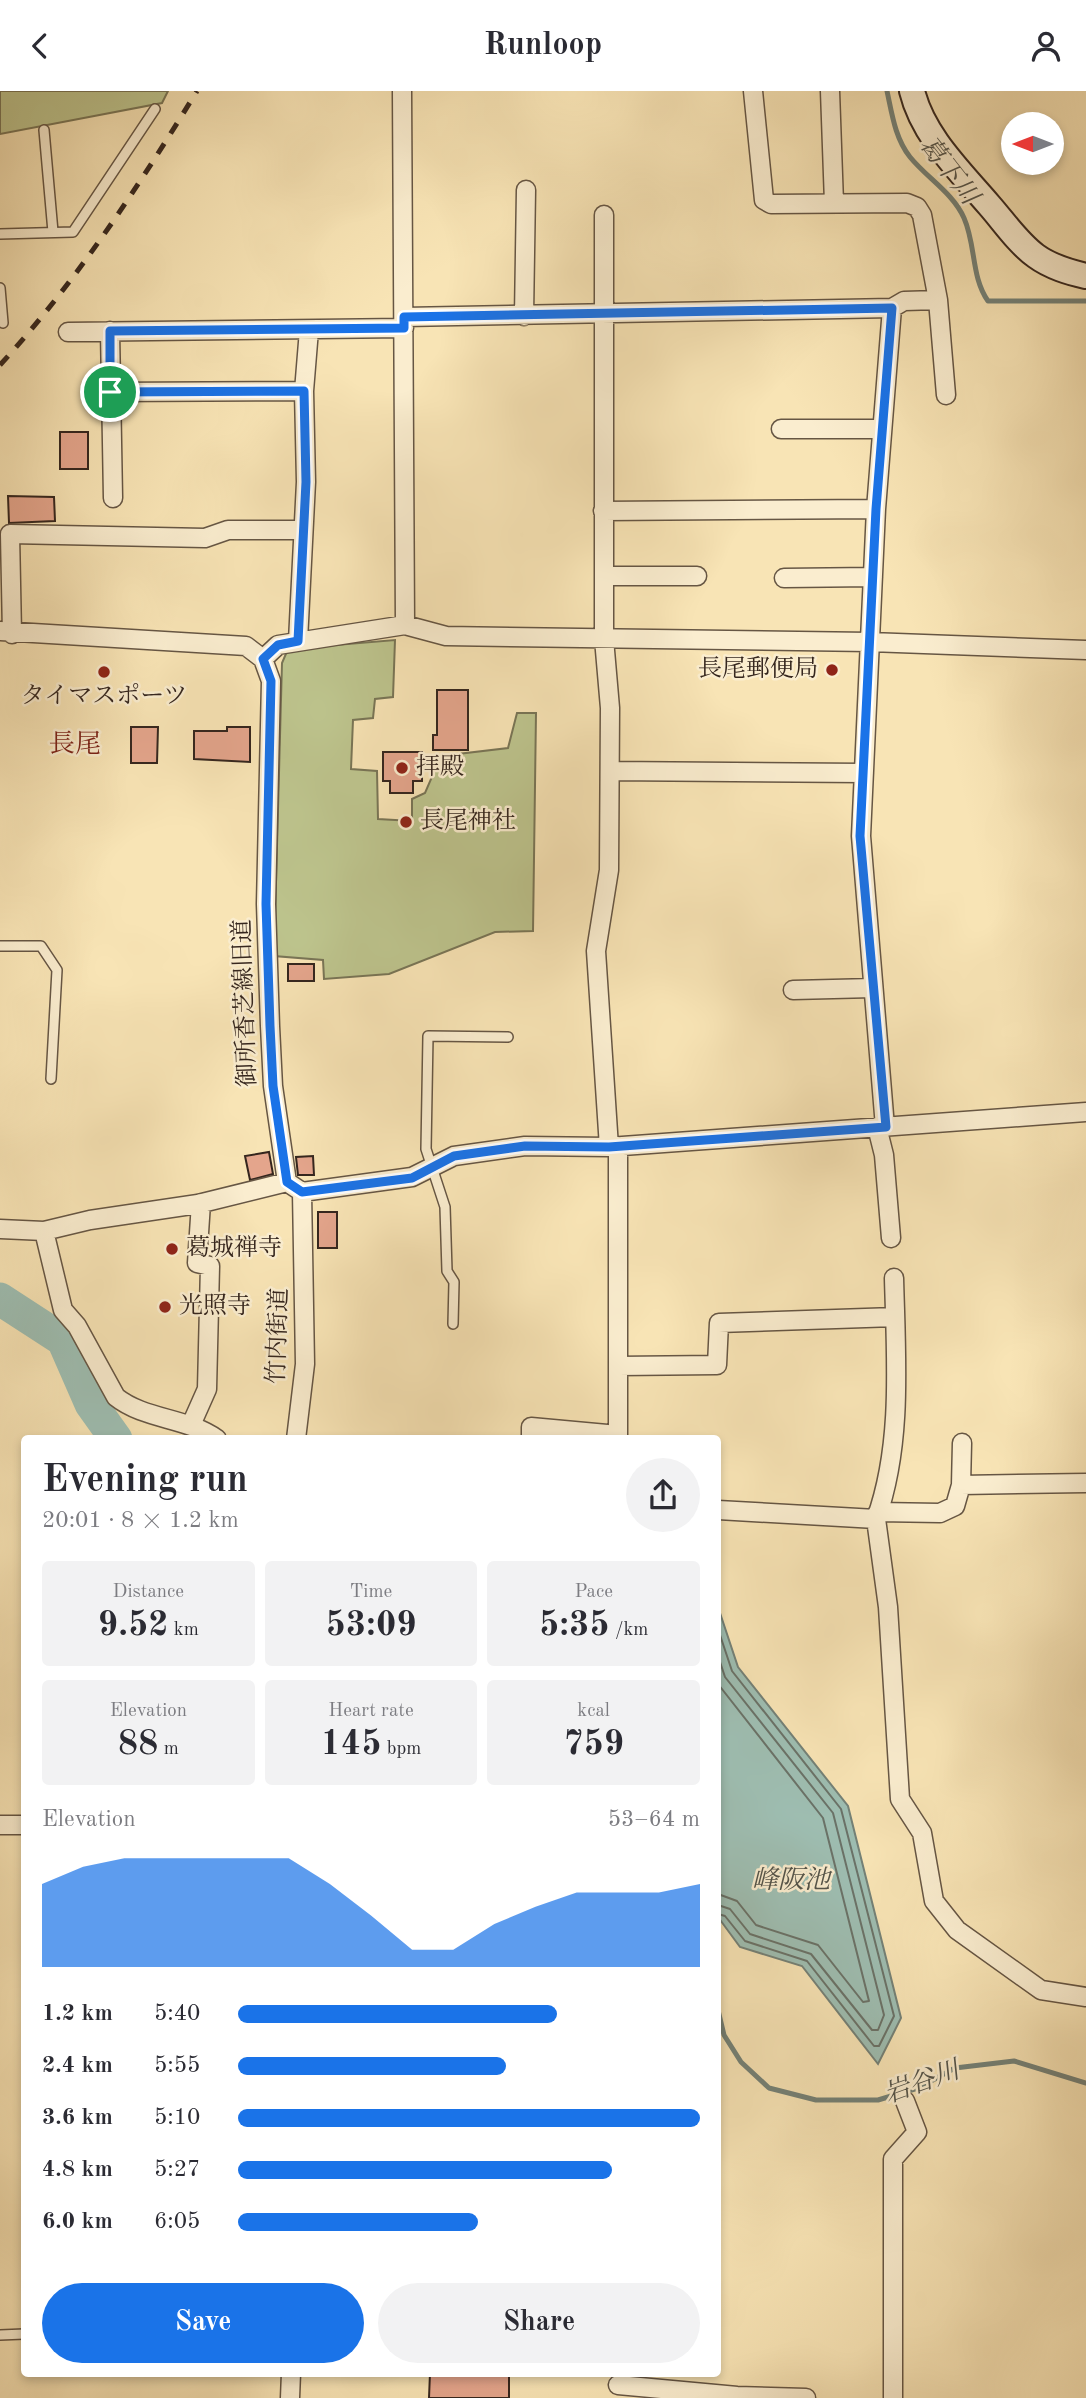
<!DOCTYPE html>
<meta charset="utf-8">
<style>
:root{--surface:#fff;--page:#f2f2f3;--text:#2b2b33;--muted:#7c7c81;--accent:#1a73e8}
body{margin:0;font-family:"Old Standard TT","Noto Serif JP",serif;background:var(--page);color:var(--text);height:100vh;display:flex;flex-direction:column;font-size:26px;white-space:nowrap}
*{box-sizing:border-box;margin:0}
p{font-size:23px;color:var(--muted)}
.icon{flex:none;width:38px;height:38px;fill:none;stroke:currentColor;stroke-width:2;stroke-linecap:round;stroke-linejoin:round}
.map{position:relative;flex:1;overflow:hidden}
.drawer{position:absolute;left:21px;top:1344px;width:700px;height:942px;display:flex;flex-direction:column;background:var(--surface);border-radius:7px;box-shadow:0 4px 10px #0003}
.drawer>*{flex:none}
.needle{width:46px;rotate:270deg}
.tools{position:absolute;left:1001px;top:21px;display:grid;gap:14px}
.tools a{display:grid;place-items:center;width:63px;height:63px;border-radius:50%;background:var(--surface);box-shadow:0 4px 10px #0003;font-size:35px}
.pin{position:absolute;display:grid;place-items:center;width:60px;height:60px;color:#fff;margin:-30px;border:4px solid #fff;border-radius:50%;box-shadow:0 2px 7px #0007}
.round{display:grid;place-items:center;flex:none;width:74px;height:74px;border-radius:37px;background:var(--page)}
.overview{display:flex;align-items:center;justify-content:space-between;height:119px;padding:0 21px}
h1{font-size:38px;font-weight:700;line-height:52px}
.figures{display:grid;grid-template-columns:repeat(3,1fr);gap:10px;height:119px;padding:7px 21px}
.figures div{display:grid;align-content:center;border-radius:7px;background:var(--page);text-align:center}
.figures b{font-size:35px;font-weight:700}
.figures small{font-size:19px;font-weight:400}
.figures p{font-size:19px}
.chart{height:196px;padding:14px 21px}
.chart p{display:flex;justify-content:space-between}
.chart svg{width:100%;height:126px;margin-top:7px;fill:var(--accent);opacity:.7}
.action{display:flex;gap:14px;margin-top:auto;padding:14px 21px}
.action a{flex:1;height:80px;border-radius:42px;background:var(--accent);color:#fff;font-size:28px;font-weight:700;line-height:80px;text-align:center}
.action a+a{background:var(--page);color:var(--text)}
ul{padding:0 21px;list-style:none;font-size:23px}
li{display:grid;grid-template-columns:112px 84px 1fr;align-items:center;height:52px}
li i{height:18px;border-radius:9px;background:var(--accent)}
header{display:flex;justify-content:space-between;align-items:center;height:91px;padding:0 21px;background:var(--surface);font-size:32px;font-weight:700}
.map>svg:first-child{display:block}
</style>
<header><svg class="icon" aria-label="back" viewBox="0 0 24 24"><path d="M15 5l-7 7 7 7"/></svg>Runloop<svg class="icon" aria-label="person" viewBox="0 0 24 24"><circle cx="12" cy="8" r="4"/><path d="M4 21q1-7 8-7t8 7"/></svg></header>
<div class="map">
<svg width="1086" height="2307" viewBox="0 0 1086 2307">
<rect width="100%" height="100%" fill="#f8e4b5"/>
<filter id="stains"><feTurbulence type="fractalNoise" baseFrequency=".00286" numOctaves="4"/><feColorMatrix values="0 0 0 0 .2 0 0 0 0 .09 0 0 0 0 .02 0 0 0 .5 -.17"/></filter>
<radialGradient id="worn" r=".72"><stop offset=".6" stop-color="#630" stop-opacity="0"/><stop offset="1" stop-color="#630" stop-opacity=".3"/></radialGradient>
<path fill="#bdc48d" stroke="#797556" stroke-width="2" d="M 0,0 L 168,0 L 162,12 L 0,43 Z
M 395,549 L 393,606 L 375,608 L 373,627 L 353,629 L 351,678 L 377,680 L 378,728 L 412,730 L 412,708 L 425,702 L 441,665 L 508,657 L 517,622 L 536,622 L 533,840 L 495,841 L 389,883 L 324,888 L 323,869 L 274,865 L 282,572 L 288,558 Z"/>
<path fill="#9ebeb2" stroke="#748177" stroke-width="2" d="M 718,1516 L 738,1576 L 848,1715 L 901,1927 L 878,1973 L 802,1875 L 740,1856 L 718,1826 Z"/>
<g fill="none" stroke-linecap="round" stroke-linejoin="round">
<path stroke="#6a7268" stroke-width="2" d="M 718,1538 L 732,1580 L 841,1718 L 894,1925 L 879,1955 L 874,1955 L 807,1870 L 745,1850 L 725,1825 L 718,1823
M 718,1565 L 725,1586 L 833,1722 L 884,1924 L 878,1939 L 872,1939 L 811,1863 L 750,1843 L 730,1818 L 718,1814
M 718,1593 L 823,1727 L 869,1910 L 863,1911 L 818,1854 L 756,1834 L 737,1810 L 718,1803"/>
<path stroke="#748177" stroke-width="5" d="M 887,0 C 892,23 895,47 910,66 C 927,87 953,102 964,127 C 976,154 971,186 988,210 L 1086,210
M 718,1919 L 724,1944 L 741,1971 L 769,1997 L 816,2009 L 878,2009 L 918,1997 L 955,1977 L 1014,1970 L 1086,1992"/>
<path stroke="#9ebeb2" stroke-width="33" d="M 0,1208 L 63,1249 L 91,1313 L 116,1348"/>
</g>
<path fill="#e4a58c" stroke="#35261e" stroke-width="2" d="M 60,341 L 88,341 L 88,378 L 60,378 Z
M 8,405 L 54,406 L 55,430 L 9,432 Z
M 437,599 L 468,599 L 468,659 L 433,659 L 433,644 L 437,644 Z
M 131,636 L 158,636 L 157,672 L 131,672 Z
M 227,636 L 250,636 L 250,671 L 194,668 L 194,640 L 227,640 Z
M 383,661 L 422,661 L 422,690 L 413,690 L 413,702 L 390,702 L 390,690 L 383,690 Z
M 288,873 L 314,873 L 314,890 L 288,890 Z
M 269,1061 L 273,1083 L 250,1089 L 245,1065 Z
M 313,1065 L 314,1084 L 298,1084 L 296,1066 Z
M 318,1121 L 337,1121 L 337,1157 L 318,1157 Z
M 430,2282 L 509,2282 L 509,2307 L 429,2307 Z"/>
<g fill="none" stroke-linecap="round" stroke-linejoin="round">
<defs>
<path id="lane" d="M 44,39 L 53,141
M 0,143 L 73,141 L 155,18
M 0,197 L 3,232
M 0,855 L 41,855 L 57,879 L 51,988
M 453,1233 L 454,1191 L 447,1180 L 445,1116 L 426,1058 L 428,945 L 508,946
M 0,2244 L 24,2243"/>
<path id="street" d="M 830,0 L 834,112
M 604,124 L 604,548 L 610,617 L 609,779 L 596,860 L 609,1056
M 938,209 L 946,304
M 524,225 L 526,99
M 404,226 L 892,217 L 904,210 L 938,209 L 922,124 L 917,116 L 907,112 L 771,113 L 764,109 L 753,0
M 110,240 L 113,407
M 68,241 L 404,237
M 110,301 L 304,300
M 781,338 L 882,338
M 603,420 L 876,418
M 604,485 L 697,485
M 784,487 L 873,486
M 405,534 L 446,545 L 870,551 L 1086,559
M 0,540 L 246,555 L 263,568 L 271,590 L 266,813 L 270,935 L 273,995 L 287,1091 L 302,1101 L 412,1086 L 454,1065 L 525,1055 L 609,1056 L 1086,1021
M 12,543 L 10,443 L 205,447 L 228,439 L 303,439
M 298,550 L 306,391 L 304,300 L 309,239
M 263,568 L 278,554 L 405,534 L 402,0
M 610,680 L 864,682
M 793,899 L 873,897
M 877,1036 L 884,1064 L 891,1147
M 885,1036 L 861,745 L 876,418 L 892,217
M 618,1055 L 618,1348
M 0,1138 L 44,1140 L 90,1129 L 198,1113 L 287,1091
M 44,1140 L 63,1219 L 77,1235 L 116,1306 C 145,1329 186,1326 217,1348
M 618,1275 L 717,1274 L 719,1232 L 895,1226
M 191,1334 L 207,1298 L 210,1175 L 197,1172 L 201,1112
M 296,1348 L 305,1273 L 302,1101
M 531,1348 L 531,1336 L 618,1344
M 961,1394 L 1086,1392
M 718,1419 L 876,1428 L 888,1516 L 900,1708 L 922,1742 L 934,1810 L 957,1839 L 1041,1899 L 1086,1906
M 878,1421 L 940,1422 L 955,1415 L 961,1394 L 962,1352
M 876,1428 C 903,1353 896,1266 894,1187
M 0,1734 L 24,1734
M 618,2294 L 737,2305 L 806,2307
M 290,2307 L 291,2282
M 893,2307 L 893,2068 L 917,2041 L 905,2010"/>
<path id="secondary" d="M 912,0 C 923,45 960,80 989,114 C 1004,131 1018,152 1036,165 C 1051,176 1069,181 1086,185"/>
</defs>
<use href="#lane" stroke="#665644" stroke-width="12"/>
<use href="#street" stroke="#665644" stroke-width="21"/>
<use href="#secondary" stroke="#35261e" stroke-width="28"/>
<use href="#lane" stroke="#faedcf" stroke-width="9"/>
<use href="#street" stroke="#faedcf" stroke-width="18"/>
<use href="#secondary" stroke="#faedcf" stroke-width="24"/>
<path stroke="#35261e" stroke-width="5" stroke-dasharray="12 12" stroke-linecap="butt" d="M 0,274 C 77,190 138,96 197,0"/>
</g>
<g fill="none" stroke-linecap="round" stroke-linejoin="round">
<defs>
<path id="route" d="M 892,217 L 876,418 L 860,745 L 886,1036 L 609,1056 L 525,1055 L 454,1065 L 412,1087 L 302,1101 L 287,1091 L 273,995 L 270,935 L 266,813 L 271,590 L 263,568 L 278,554 L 298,550 L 306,391 L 304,300 L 110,301 L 110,240 L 404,237 L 404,226 Z"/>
</defs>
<use href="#route" stroke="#fff" stroke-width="14"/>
<use href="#route" stroke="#1a73e8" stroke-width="9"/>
</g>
<g fill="#8f2418" stroke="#faedcf" stroke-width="2.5">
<circle cx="832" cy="579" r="7"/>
<circle cx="104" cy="581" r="7"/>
<circle cx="402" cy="677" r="7"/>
<circle cx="406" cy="731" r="7"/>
<circle cx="172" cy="1158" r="7"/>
<circle cx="165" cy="1216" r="7"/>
</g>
<g text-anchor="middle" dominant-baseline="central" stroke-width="5" stroke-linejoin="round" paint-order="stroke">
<g font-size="24" fill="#35261e" stroke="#faedcf" text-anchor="start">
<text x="818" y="579" text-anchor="end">長尾郵便局</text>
<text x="104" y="606" text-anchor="middle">タイマスポーツ</text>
<text x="416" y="677">拝殿</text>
<text x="420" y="731">長尾神社</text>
<text x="186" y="1158">葛城禅寺</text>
<text x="179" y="1216">光照寺</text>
</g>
<g font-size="24" fill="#35261e" stroke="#faedcf">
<text transform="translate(246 912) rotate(-92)">御所香芝線旧道</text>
<text transform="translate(279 1245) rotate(-88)">竹内街道</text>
</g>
<g font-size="26" font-style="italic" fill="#54544a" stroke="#faedcf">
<text transform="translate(948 80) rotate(52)">葛下川</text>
<text x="791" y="1790">峰阪池</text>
<text transform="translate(922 1992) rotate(-20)">岩谷川</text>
</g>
<g font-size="26" fill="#7a1f14" stroke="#faedcf">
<text x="75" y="654">長尾</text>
</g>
</g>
<rect width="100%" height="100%" filter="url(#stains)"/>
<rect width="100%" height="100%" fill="url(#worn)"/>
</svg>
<div class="tools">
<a><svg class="needle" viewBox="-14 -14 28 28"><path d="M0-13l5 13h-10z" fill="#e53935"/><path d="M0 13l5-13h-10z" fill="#7c7c81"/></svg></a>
</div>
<div class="pin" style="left:110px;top:301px;background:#1e9e55"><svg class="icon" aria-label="arrive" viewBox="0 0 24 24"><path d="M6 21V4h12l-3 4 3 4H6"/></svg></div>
<section class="drawer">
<div class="overview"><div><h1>Evening run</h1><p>20:01 · 8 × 1.2 km</p></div><a class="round"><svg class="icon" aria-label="share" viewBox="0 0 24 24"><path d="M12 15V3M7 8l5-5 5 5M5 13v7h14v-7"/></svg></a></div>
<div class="figures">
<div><p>Distance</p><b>9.52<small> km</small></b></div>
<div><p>Time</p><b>53:09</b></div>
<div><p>Pace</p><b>5:35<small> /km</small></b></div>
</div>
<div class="figures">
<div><p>Elevation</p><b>88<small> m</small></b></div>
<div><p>Heart rate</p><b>145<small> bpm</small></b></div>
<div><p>kcal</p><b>759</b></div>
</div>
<div class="chart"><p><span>Elevation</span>53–64 m</p>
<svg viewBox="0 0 160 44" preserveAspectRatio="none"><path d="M0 44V15L10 9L20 6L30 6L40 6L50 6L60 6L70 15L80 26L90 38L100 38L110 29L120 23L130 18L140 18L150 18L160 15V44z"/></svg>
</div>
<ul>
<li><b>1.2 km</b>5:40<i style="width:69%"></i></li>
<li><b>2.4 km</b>5:55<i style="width:58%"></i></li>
<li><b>3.6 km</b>5:10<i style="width:100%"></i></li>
<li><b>4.8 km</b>5:27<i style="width:81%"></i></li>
<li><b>6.0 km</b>6:05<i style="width:52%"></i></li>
</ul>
<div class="action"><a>Save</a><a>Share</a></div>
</section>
</div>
